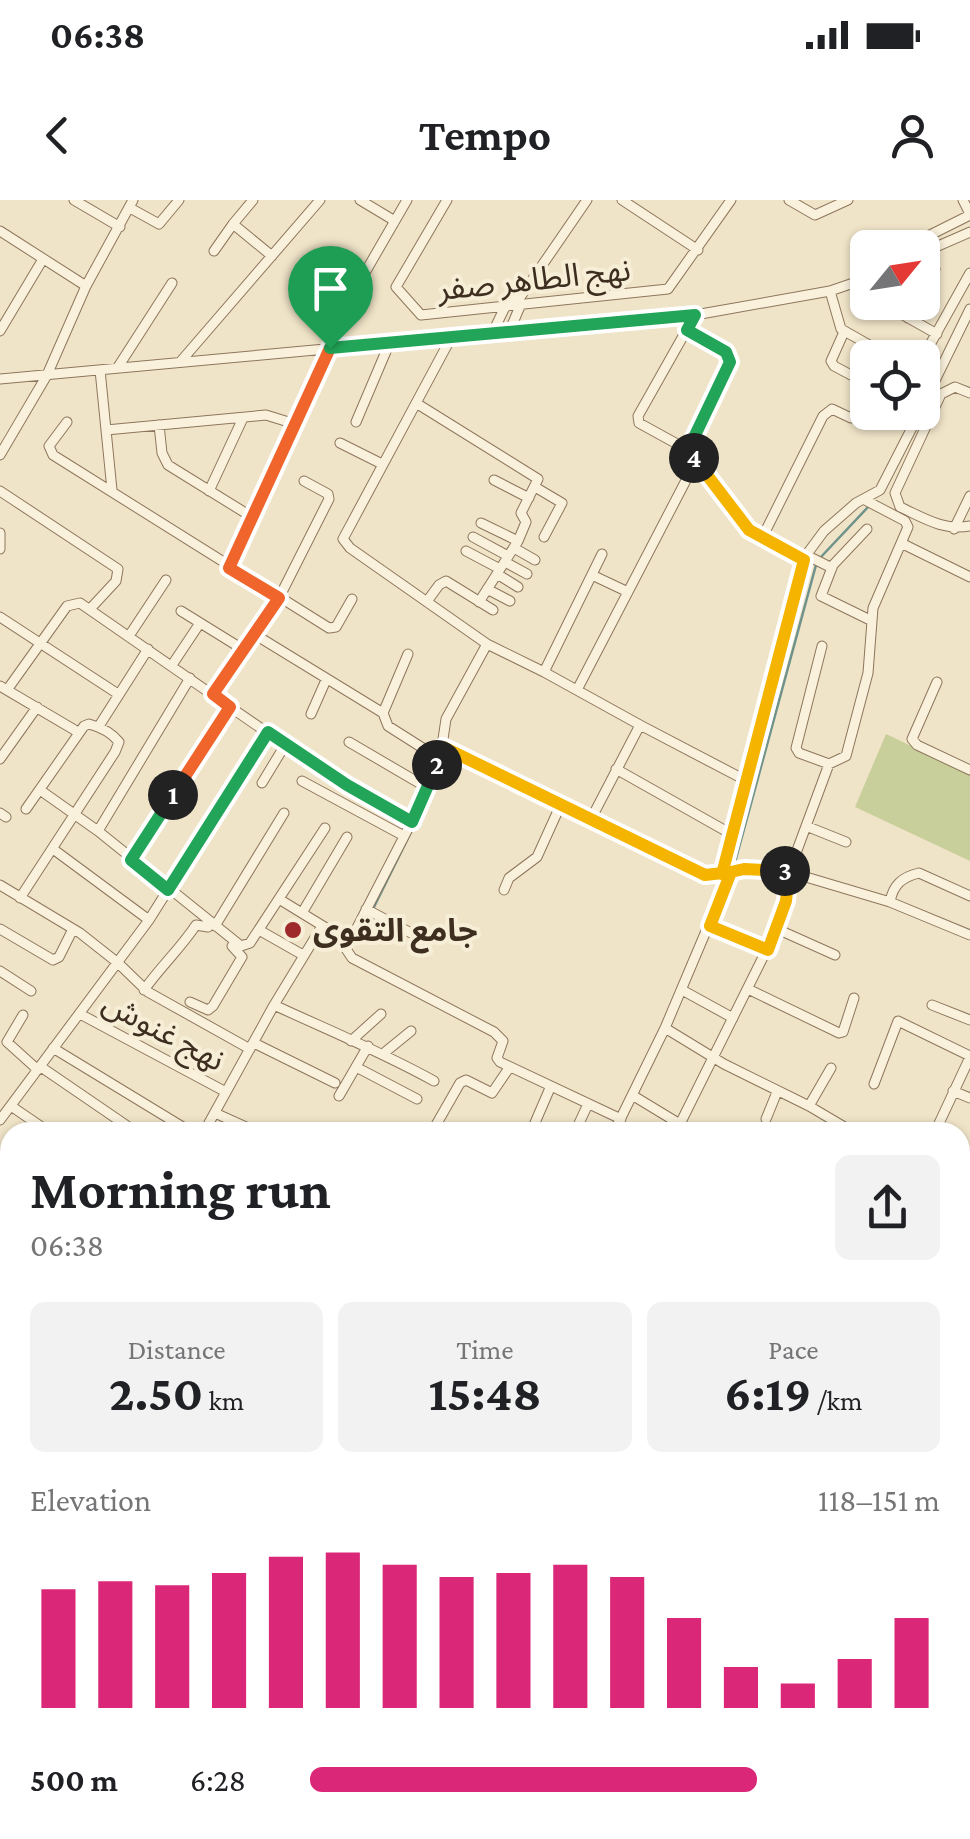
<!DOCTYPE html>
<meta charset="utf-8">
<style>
:root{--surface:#fff;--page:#f2f2f2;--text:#202124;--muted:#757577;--accent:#db2777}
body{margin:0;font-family:"Crimson Pro","Noto Sans Arabic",serif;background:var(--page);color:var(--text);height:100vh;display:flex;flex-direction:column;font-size:38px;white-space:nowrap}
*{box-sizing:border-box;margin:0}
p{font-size:32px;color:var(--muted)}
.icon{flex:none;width:55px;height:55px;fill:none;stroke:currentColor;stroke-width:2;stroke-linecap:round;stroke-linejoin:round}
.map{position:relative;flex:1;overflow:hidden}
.sheet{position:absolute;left:0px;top:922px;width:970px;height:718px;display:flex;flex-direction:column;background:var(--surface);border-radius:30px 30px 0 0;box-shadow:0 2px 8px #0004}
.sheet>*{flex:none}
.needle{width:65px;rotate:60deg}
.buttons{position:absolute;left:850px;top:30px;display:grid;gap:20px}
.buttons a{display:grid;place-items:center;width:90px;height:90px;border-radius:15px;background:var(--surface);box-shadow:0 2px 8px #0004;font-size:50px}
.pin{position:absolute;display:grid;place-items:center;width:85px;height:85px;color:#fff;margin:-102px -42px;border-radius:50% 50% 50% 0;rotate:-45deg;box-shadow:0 0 10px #0007}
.pin .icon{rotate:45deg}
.km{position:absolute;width:50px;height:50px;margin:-25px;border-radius:50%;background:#222;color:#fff;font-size:28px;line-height:50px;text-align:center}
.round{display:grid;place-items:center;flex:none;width:105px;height:105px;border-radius:15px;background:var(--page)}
.head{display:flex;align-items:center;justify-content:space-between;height:170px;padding:0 30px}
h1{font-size:55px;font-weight:700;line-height:75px}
.metrics{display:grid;grid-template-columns:repeat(3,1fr);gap:15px;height:170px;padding:10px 30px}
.metrics div{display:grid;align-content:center;border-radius:15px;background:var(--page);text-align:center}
.metrics b{font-size:50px;font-weight:700}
.metrics small{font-size:28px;font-weight:400}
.metrics p{font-size:28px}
.chart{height:280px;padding:20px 30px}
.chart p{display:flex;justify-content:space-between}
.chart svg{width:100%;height:180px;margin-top:10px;stroke:var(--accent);stroke-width:6}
ul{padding:0 30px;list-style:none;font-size:32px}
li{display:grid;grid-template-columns:160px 120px 1fr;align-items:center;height:75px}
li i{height:25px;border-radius:12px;background:var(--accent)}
.status{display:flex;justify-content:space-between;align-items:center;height:70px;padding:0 50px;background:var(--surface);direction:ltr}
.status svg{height:28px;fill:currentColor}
header{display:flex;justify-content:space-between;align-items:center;height:130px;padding:0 30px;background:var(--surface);font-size:45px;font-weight:700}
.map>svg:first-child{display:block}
</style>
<div class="status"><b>06:38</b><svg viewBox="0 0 49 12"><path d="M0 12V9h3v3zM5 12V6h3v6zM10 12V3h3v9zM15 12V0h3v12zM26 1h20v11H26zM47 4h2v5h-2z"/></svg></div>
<header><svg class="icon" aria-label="back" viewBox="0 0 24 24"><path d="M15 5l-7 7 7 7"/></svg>Tempo<svg class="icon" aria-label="person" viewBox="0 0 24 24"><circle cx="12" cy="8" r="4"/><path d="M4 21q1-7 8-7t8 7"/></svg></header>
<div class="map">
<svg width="970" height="1639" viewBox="0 0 970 1639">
<rect width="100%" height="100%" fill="#f0e4c8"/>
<path fill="#c9cf9b" d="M 886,534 L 970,574 L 970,661 L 855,607 Z"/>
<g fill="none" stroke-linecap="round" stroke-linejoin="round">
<path stroke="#6f938a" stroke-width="2.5" d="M 820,358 L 869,306
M 734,666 L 816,365
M 374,707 L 444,565 L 450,560 L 459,560 L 492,576
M 358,740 L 371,715"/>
<defs>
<path id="minor" d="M 74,0 L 120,27
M 253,0 L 233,24 L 272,56
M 360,0 L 395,21
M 447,0 L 396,87 L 421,115 L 668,89 L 731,0
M 622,0 L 698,50
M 789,0 L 815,15 L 848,0
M 963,0 L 970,14
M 130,8 L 159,24 L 179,0
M 0,31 L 86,86 L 47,175 L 0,255
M 904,48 L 970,15
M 214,51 L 233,24
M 922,53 L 970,32
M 860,81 L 868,95
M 86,86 L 133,0
M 830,91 L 841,129 L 892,158
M 922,91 L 935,69
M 880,102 L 937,134
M 695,115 L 638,216 L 639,223 L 688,250 L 749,330 L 805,360 L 722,675
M 908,118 L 916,102
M 687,130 L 725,152 L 730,162 L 688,250
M 0,131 L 43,59
M 509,132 L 521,104
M 844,132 L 831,161 L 834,166 L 868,184
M 492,134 L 505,107 L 521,96 L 587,0
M 452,136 L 343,339 L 350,348 L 487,444 L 446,519 L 440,559 L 412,621 L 346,749 L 352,758 L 494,832 L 503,841 L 497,858 L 500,862 L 621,919
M 922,159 L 970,73
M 181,161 L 320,0
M 118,167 L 172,83
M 100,170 L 112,290
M 0,179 L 695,115 L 830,91 L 868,78
M 970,193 L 955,187 L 941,194 L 895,293 L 900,307 C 924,318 943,331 970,326
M 416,203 L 538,279 L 521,313 L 526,322 L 518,341 L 479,402
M 922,207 L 970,109
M 67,222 L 49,246 L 53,255 L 329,428 L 336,427 L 352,399
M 356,222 L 390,142
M 159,225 L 162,253 L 168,265 L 252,317
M 106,230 L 266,215 L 295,224
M 340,243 L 382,264
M 494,280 L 529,298
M 535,287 L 562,303 L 544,337
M 0,291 L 118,369 L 116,381 L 90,409
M 209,291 L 243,218
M 481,323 L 518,341
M 867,329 L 833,365 L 821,396 L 870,420
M 954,329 L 970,296
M 0,333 L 0,349
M 473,337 L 508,356
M 762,338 L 823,216 L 832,209 L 851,218
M 903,344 L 970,377
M 514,348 L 535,360
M 466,351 L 500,369
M 806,355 L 832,368
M 804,358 L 824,331 L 856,303 L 880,290 L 920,212
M 505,362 L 527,374
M 229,367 L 330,148 L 337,121 L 407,0
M 497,374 L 518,387
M 592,375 L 628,392
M 487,389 L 510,401
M 428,400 L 439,385 L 446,381 L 493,410
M 181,411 L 244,450
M 0,417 L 118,494
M 254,434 L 383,513 L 388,526 L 440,559
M 129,436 L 166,380
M 487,444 L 544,472 L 602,354
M 822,446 L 796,548 L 799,553 L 829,564 L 846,556 L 868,473 L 873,408 L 908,327 L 905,321 L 865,300
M 172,465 L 200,423
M 544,472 L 640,525 L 591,619
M 937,482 L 912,539 L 917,545 L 970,570
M 0,486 L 78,532
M 578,488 L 696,261
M 7,490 L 67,406 L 80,403 L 285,545 L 412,621
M 213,494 L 279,398 L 329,299 L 328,294 L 304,281
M 383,513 L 408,454
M 311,514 L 326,480
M 640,525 L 747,581
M 99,526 L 148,449
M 349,542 L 426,587
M 443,547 L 705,675 L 716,676 L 744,669 L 789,672 L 890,702 L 970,735
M 0,559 L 37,507
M 616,569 L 733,635
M 302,581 L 404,636
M 262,583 L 285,545
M 40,590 L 98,631 L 241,746 L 250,743 L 325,628
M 0,613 L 6,617
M 806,626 L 846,642
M 98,631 L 190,478
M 53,649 L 149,720
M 131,660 L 229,507
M 0,685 L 80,733 L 118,763 L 148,792 L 250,849
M 504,690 L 509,678 L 537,657 L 561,604
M 20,698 L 115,552 L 119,542 C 112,533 100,527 89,524 L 84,526 L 26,609
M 279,699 L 349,742
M 890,702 C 893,685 902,677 919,673 L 970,696
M 366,709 L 411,733
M 302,713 L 347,637
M 215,726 L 284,613
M 710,726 L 768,750
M 0,729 L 53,760 L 59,757 L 73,729
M 777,729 L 835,755
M 259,730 L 303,755
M 0,771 L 31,791
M 748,789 L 839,833 L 843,832 L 854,798
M 144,790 C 161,766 180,749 196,725 L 208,727
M 682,790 L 733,818
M 190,802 L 208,810 L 213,806 L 242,757 L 232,746
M 274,805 C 328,830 382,852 434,881
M 932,805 L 970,820
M 80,814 L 226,892
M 23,815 L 7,842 L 38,870
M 665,828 L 724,864 L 809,906 L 853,932
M 351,841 L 381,814
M 254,843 L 335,883
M 53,848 L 191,932
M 384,853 L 411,831
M 41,867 L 136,932
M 356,867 L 417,899
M 874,884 L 898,821 L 970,856
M 953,891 L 970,898
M 632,895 L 693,932
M 339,896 L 368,846
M 11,906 L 49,932
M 809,906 L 831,868
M 215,913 L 257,932
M 766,919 L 777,892
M 0,920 L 149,720 L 267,532
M 680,924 L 777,729 L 786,701 L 789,672 L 829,564
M 204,932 L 274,805 L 322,726
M 432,932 L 460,883 L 466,880 L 492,893 L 509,868
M 531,932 L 550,888
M 575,932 L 588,904
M 614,932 L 665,828 L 731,672
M 935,932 L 970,857
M 0,964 L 10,970
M 960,974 L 970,956
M 0,1041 L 10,1021
M 960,1047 L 970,1051
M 960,1102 L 970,1085
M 960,1126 L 970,1126
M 0,1140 L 10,1123
M 0,1162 L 10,1164
M 960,1183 L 970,1183
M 960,1336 L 970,1340
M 960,1372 L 970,1376
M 0,1446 L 10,1431
M 0,1451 L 10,1457
M 960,1484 L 970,1461
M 0,1514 L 10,1521
M 0,1555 L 10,1561
M 0,1604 L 6,1593
M 960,1620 L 970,1601
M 72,1630 L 88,1639
M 128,1630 L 145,1639
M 372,1630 L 383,1638
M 776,1630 L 795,1639
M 896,1630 L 916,1639
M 0,1635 L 6,1639
M 487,1637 L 490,1639
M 197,1639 L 201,1630
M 425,1639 L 431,1630
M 516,1639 L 522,1630
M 652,1639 L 657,1630
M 744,1639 L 749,1630
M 929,1639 L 933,1630"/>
<path id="major" d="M 0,1272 L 10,1279
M 571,1630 L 586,1639"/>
</defs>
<use href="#minor" stroke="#8d765c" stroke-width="11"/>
<use href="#major" stroke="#5b4430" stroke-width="14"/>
<use href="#minor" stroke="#faf1dc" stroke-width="9"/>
<use href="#major" stroke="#f3d9a0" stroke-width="11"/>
</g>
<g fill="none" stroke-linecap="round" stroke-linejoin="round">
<defs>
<path id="split-1" d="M 173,595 L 230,507 L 213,494 L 279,398 L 229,368 L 330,148"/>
<path id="split-2" d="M 173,595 L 131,660 L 168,690 L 268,532 L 347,585 L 412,622 L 437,565"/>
<path id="split-3" d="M 437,565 L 443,547 L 705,675 L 731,672 L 710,726 L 768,750 L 786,701 L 789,672 L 785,671"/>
<path id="split-4" d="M 694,258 L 749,330 L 804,360 L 722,674 L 744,669 L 785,671"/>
<path id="split-5" d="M 330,148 L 695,115 L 687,130 L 726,152 L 730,162 L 688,250 L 694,258"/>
</defs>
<use href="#split-1" stroke="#fff" stroke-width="20"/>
<use href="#split-2" stroke="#fff" stroke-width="20"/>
<use href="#split-3" stroke="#fff" stroke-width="20"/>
<use href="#split-4" stroke="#fff" stroke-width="20"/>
<use href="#split-5" stroke="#fff" stroke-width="20"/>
<use href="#split-1" stroke="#f0652b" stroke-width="12"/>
<use href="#split-2" stroke="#22a559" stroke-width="12"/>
<use href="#split-3" stroke="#f5b400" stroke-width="12"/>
<use href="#split-4" stroke="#f5b400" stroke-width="12"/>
<use href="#split-5" stroke="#22a559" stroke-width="12"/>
</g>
<circle fill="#9e2a2b" stroke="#f7eed8" stroke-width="4" cx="293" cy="730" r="10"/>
<g text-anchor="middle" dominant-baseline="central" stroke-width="8" stroke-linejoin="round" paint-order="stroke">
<g font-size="32" fill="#3d2e20" stroke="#f7eed8">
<text transform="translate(534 79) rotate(-6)">نهج الطاهر صفر</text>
<text transform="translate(164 831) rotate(28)">نهج غنوش</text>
</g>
<g font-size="32" font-weight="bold" fill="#3d2e20" stroke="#f7eed8" text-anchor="start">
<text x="313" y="730">جامع التقوى</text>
</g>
</g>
</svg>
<div class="buttons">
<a><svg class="needle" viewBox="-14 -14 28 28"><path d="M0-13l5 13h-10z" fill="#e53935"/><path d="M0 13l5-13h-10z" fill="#757577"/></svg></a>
<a><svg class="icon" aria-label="locate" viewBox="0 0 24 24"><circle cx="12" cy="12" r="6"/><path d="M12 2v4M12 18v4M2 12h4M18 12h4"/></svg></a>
</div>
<div class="pin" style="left:330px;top:148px;background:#1e9e55"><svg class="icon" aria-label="arrive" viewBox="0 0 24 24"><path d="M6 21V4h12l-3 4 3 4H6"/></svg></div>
<b class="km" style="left:173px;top:595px">1</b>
<b class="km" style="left:437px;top:565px">2</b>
<b class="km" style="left:785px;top:671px">3</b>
<b class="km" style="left:694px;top:258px">4</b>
<section class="sheet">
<div class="head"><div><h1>Morning run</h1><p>06:38</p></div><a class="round"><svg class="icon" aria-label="share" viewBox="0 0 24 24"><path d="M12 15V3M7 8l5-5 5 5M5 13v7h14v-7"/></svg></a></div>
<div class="metrics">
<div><p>Distance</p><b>2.50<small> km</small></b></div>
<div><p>Time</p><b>15:48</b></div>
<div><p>Pace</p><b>6:19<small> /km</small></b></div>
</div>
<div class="chart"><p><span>Elevation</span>118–151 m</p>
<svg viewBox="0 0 160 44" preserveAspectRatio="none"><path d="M5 44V15M15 44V13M25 44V14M35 44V11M45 44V7M55 44V6M65 44V9M75 44V12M85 44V11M95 44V9M105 44V12M115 44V22M125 44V34M135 44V38M145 44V32M155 44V22"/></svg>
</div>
<ul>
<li><b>500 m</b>6:28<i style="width:71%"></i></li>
</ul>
</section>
</div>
